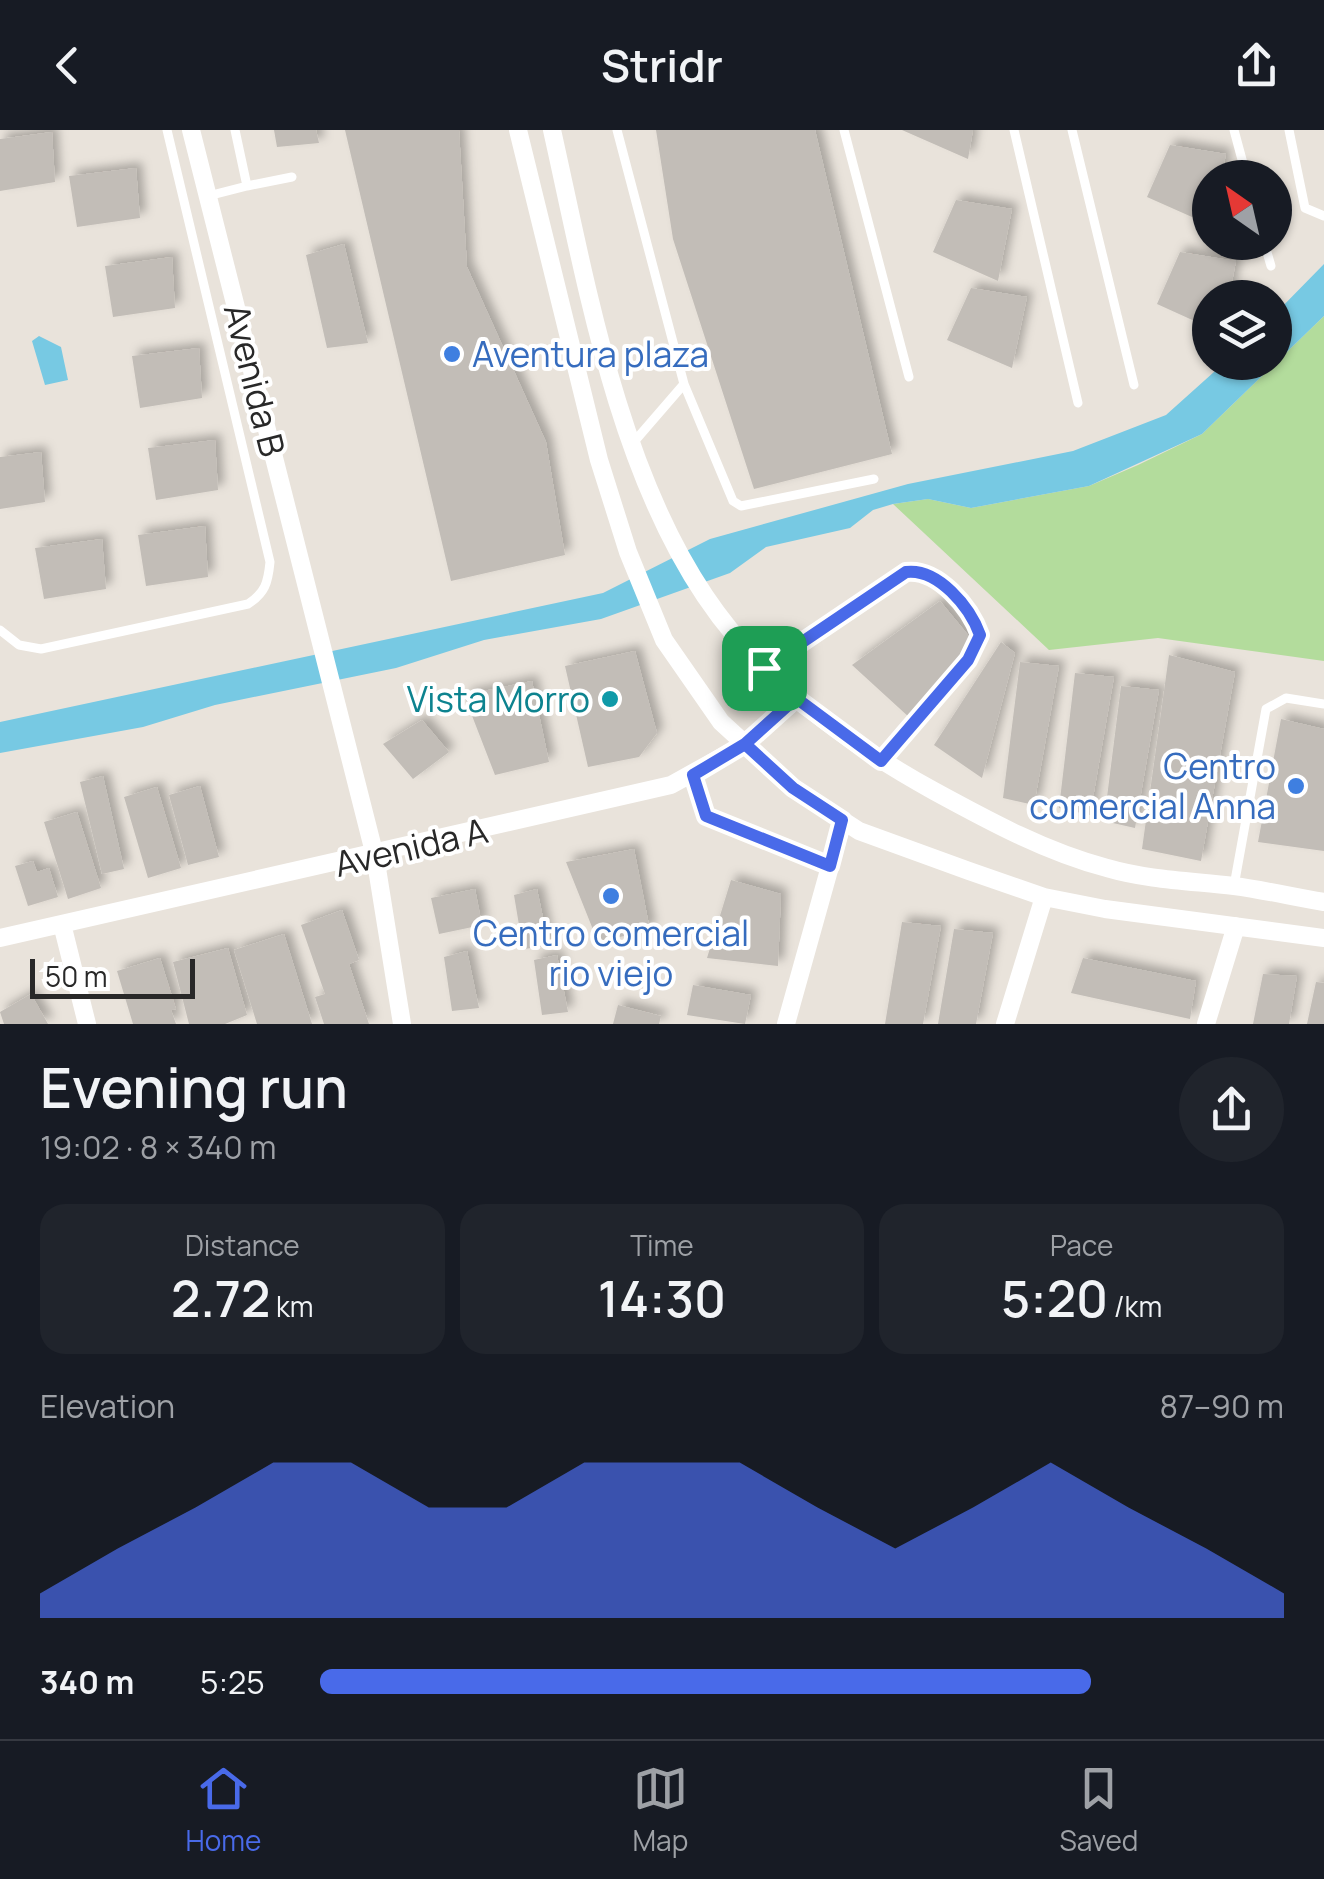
<!DOCTYPE html>
<meta charset="utf-8">
<style>
:root{--surface:#171b24;--page:#20242c;--text:#f1f3f6;--muted:#9ea1a6;--line:#363941;--accent:#496ae9}
body{margin:0;font-family:Manrope,sans-serif;background:var(--page);color:var(--text);height:100vh;display:flex;flex-direction:column;font-size:38px;white-space:nowrap}
*{box-sizing:border-box;margin:0}
p{font-size:32px;color:var(--muted)}
.icon{flex:none;width:55px;height:55px;fill:none;stroke:currentColor;stroke-width:2;stroke-linecap:round;stroke-linejoin:round}
.map{position:relative;height:894px;overflow:hidden}
.sheet{display:flex;flex-direction:column;background:var(--surface);flex:1}
.sheet>*{flex:none}
.needle{width:65px;rotate:326deg}
.controls{position:absolute;left:1192px;top:30px;display:grid;gap:20px}
.controls a{display:grid;place-items:center;width:100px;height:100px;border-radius:50%;background:var(--surface);box-shadow:0 2px 8px #0004;font-size:50px}
.scale{position:absolute;left:30px;bottom:25px;width:165px;box-sizing:border-box;padding-left:10px;border:5px solid #282828;border-top:0;font-size:28px;line-height:35px;white-space:nowrap;color:#282828;-webkit-text-stroke:8px #fff;paint-order:stroke}
.pin{position:absolute;display:grid;place-items:center;width:85px;height:85px;color:#fff;margin:-42px;border-radius:20px;box-shadow:0 5px 15px #0006}
.round{display:grid;place-items:center;flex:none;width:105px;height:105px;border-radius:52px;background:var(--page)}
.headline{display:flex;align-items:center;justify-content:space-between;height:170px;padding:0 40px}
h1{font-size:55px;font-weight:600;line-height:75px}
.metrics{display:grid;grid-template-columns:repeat(3,1fr);gap:15px;height:170px;padding:10px 40px}
.metrics div{display:grid;align-content:center;border-radius:25px;background:var(--page);text-align:center}
.metrics b{font-size:50px;font-weight:600}
.metrics small{font-size:28px;font-weight:400}
.metrics p{font-size:28px}
.chart{height:280px;padding:20px 40px}
.chart p{display:flex;justify-content:space-between}
.chart svg{width:100%;height:180px;margin-top:10px;fill:var(--accent);opacity:.7}
ul{padding:0 40px;list-style:none;font-size:32px}
li{display:grid;grid-template-columns:160px 120px 1fr;align-items:center;height:75px}
li i{height:25px;border-radius:12px;background:var(--accent)}
header{display:flex;justify-content:space-between;align-items:center;height:130px;padding:0 40px;background:var(--surface);font-size:45px;font-weight:600}
.tab-bar{display:flex;justify-content:space-around;align-items:center;height:140px;border-top:2px solid var(--line);background:var(--surface);font-size:28px;color:var(--muted)}
.tab-bar a{display:grid;justify-items:center;gap:5px}
.tab-bar .current{color:var(--accent)}
.map>svg:first-child{display:block}
</style>
<header><svg class="icon" aria-label="back" viewBox="0 0 24 24"><path d="M15 5l-7 7 7 7"/></svg>Stridr<svg class="icon" aria-label="share" viewBox="0 0 24 24"><path d="M12 15V3M7 8l5-5 5 5M5 13v7h14v-7"/></svg></header>
<div class="map">
<svg width="1324" height="894" viewBox="0 0 1324 894">
<defs>
<filter id="shadow"><feDropShadow dx="6" dy="-6" stdDeviation="5" flood-color="#0004"/></filter>
</defs>
<rect width="100%" height="100%" fill="#e9e3db"/>
<path fill="#b3dc9c" d="M 1324,186 L 1324,531 L 1158,508 L 1049,520 L 893,374 L 928,369 L 971,378 L 1089,356 L 1138,335 L 1202,304 Z"/>
<path fill="#77c9e3" d="M 1324,134 L 1324,186 L 1202,304 L 1089,356 L 971,378 L 928,369 L 893,374 L 873,380 L 850,398 L 766,417 L 730,443 L 601,489 L 484,510 L 396,538 L 215,575 L 143,597 L 0,623 L 0,592 L 603,463 L 710,409 L 908,354 L 1073,321 L 1166,285 L 1224,233 L 1275,232 L 1275,184 Z
M 39,206 L 61,217 L 68,250 L 45,255 L 32,211 Z"/>
<path fill="#c2bdb7" filter="url(#shadow)" d="M 274,0 L 316,0 L 319,13 L 277,17 Z
M 345,0 L 459,0 L 467,137 L 546,312 L 565,425 L 451,451 Z
M 656,0 L 815,0 L 892,324 L 754,359 L 673,109 Z
M 902,0 L 973,0 L 968,29 Z
M 52,2 L 55,52 L 0,61 L 0,9 Z
M 1170,15 L 1226,24 L 1221,48 L 1210,48 L 1210,95 L 1147,67 Z
M 136,38 L 140,88 L 77,97 L 69,46 Z
M 956,70 L 1012,79 L 998,151 L 933,122 Z
M 344,114 L 368,213 L 327,218 L 306,125 Z
M 1180,122 L 1236,131 L 1229,168 L 1210,168 L 1210,198 L 1157,174 Z
M 172,127 L 175,178 L 113,187 L 105,136 Z
M 971,158 L 1027,167 L 1012,238 L 947,210 Z
M 199,218 L 202,268 L 140,278 L 132,226 Z
M 215,310 L 218,360 L 156,370 L 148,318 Z
M 41,322 L 45,372 L 0,379 L 0,327 Z
M 205,396 L 208,447 L 146,456 L 138,405 Z
M 102,409 L 106,459 L 44,469 L 35,418 Z
M 940,471 L 973,511 L 910,588 L 852,535 Z
M 1001,512 L 1015,523 L 982,648 L 934,615 Z
M 635,521 L 657,603 L 639,627 L 588,637 L 565,536 Z
M 1169,525 L 1235,542 L 1201,731 L 1142,719 Z
M 1020,532 L 1059,536 L 1034,675 L 1003,668 Z
M 1075,543 L 1114,547 L 1090,685 L 1059,678 Z
M 532,551 L 549,632 L 495,645 L 464,565 Z
M 1121,556 L 1159,560 L 1135,698 L 1104,691 Z
M 1281,589 L 1324,599 L 1324,721 L 1258,712 Z
M 422,590 L 449,622 L 413,649 L 383,614 Z
M 103,646 L 124,739 L 102,744 L 80,652 Z
M 200,656 L 219,727 L 188,735 L 169,665 Z
M 157,657 L 181,738 L 148,748 L 124,667 Z
M 77,682 L 101,758 L 68,769 L 44,692 Z
M 634,719 L 650,800 L 598,812 L 566,732 Z
M 33,731 L 37,742 L 49,738 L 58,767 L 28,776 L 15,736 Z
M 731,750 L 781,764 L 778,836 L 707,828 Z
M 475,759 L 482,795 L 439,804 L 431,768 Z
M 537,759 L 549,816 L 523,819 L 514,765 Z
M 342,780 L 359,830 L 349,834 L 369,894 L 324,894 L 315,867 L 325,864 L 301,795 Z
M 902,792 L 941,796 L 923,894 L 885,894 Z
M 954,799 L 993,803 L 976,894 L 938,894 Z
M 284,804 L 312,894 L 257,894 L 234,820 Z
M 228,818 L 247,885 L 225,894 L 189,894 L 173,832 Z
M 467,821 L 479,878 L 452,881 L 444,827 Z
M 557,825 L 568,882 L 542,885 L 534,830 Z
M 160,828 L 176,879 L 171,880 L 176,894 L 133,894 L 117,841 Z
M 1083,828 L 1196,851 L 1190,889 L 1071,863 Z
M 1263,844 L 1297,846 L 1289,894 L 1253,894 Z
M 1316,852 L 1324,853 L 1324,894 L 1307,894 Z
M 693,855 L 751,865 L 745,894 L 687,885 Z
M 31,864 L 48,894 L 4,894 L 0,882 Z
M 618,875 L 661,886 L 659,894 L 613,894 Z"/>
<g fill="none" stroke-linecap="round" stroke-linejoin="round">
<path stroke="#fff" stroke-width="9" d="M 617,0 L 684,254 L 633,313
M 844,0 L 909,247
M 1014,0 L 1078,273
M 1072,0 L 1134,255
M 1234,0 L 1247,48
M 1289,0 L 1305,78 L 1324,86
M 247,56 L 292,47
M 208,66 L 247,56 L 235,0
M 1264,112 L 1271,136
M 684,254 L 733,371 L 741,376 L 874,349
M 0,500 L 19,515 L 41,519 L 248,474 C 265,463 268,453 270,432 L 167,0
M 765,538 L 906,442 L 932,445 L 973,487 L 979,515 L 883,629
M 693,645 L 706,686 L 830,736
M 1234,756 L 1266,579 L 1286,568 L 1324,574"/>
<path stroke="#fff" stroke-width="18" d="M 191,0 L 375,726 L 402,894
M 518,0 L 599,330 L 628,422 L 664,510 L 721,592 L 793,658 L 859,701 L 969,741 L 1044,767 L 1105,779 L 1324,808
M 552,0 C 586,152 617,335 705,466 C 762,551 845,612 934,661 C 989,691 1046,722 1107,738 C 1148,750 1192,751 1234,756 C 1264,760 1294,767 1324,772
M 62,794 L 87,894
M 0,808 L 671,655 L 745,614 L 796,568
M 786,894 L 843,690
M 1005,894 L 1044,767
M 1206,894 L 1236,796"/>
</g>
<g fill="none" stroke-linecap="round" stroke-linejoin="round">
<defs>
<path id="route" d="M 764,538 L 796,568 L 745,614 L 693,645 L 706,686 L 830,736 L 842,690 L 793,658 L 745,614 L 796,568 L 881,631 L 968,530 L 980,505 C 970,477 938,438 906,442 L 764,538"/>
</defs>
<use href="#route" stroke="#fff" stroke-width="20"/>
<use href="#route" stroke="#496ae9" stroke-width="12"/>
</g>
<g fill="#3f7fe0" stroke="#fff" stroke-width="4">
<circle cx="452" cy="224" r="10"/>
<circle cx="1296" cy="656" r="10"/>
<circle cx="611" cy="766" r="10"/>
</g>
<circle fill="#0f9aa8" stroke="#fff" stroke-width="4" cx="610" cy="569" r="10"/>
<g text-anchor="middle" dominant-baseline="central" stroke-width="8" stroke-linejoin="round" paint-order="stroke">
<g font-size="35" fill="#366cbe" stroke="#fff" text-anchor="start">
<text x="472" y="224">Aventura plaza</text>
<text x="1276" y="636" text-anchor="end">Centro<tspan x="1276" dy="40">comercial Anna</tspan></text>
<text x="611" y="803" text-anchor="middle">Centro comercial<tspan x="611" dy="40">rio viejo</tspan></text>
</g>
<g font-size="35" fill="#282828" stroke="#fff">
<text transform="translate(255 250) rotate(76)">Avenida B</text>
<text transform="translate(411 717) rotate(-13)">Avenida A</text>
</g>
<g font-size="35" fill="#0d838f" stroke="#fff" text-anchor="end">
<text x="590" y="569">Vista Morro</text>
</g>
</g>
</svg>
<div class="controls">
<a><svg class="needle" viewBox="-14 -14 28 28"><path d="M0-13l5 13h-10z" fill="#e53935"/><path d="M0 13l5-13h-10z" fill="#9ea1a6"/></svg></a>
<a><svg class="icon" aria-label="layers" viewBox="0 0 24 24"><path d="M12 4l9 5-9 5-9-5zM3 14l9 5 9-5"/></svg></a>
</div>
<div class="scale">50 m</div>
<div class="pin" style="left:764px;top:538px;background:#1e9e55"><svg class="icon" aria-label="arrive" viewBox="0 0 24 24"><path d="M6 21V4h12l-3 4 3 4H6"/></svg></div>
</div>
<section class="sheet">
<div class="headline"><div><h1>Evening run</h1><p>19:02 · 8 × 340 m</p></div><a class="round"><svg class="icon" aria-label="share" viewBox="0 0 24 24"><path d="M12 15V3M7 8l5-5 5 5M5 13v7h14v-7"/></svg></a></div>
<div class="metrics">
<div><p>Distance</p><b>2.72<small> km</small></b></div>
<div><p>Time</p><b>14:30</b></div>
<div><p>Pace</p><b>5:20<small> /km</small></b></div>
</div>
<div class="chart"><p><span>Elevation</span>87–90 m</p>
<svg viewBox="0 0 160 44" preserveAspectRatio="none"><path d="M0 44V38L10 27L20 17L30 6L40 6L50 17L60 17L70 6L80 6L90 6L100 17L110 27L120 17L130 6L140 17L150 27L160 38V44z"/></svg>
</div>
<ul>
<li><b>340 m</b>5:25<i style="width:80%"></i></li>
</ul>
</section>
<nav class="tab-bar">
<a class="current"><svg class="icon" aria-label="home" viewBox="0 0 24 24"><path d="M3 11l9-7 9 7M6 9v11h12V9"/></svg>Home</a>
<a><svg class="icon" aria-label="map" viewBox="0 0 24 24"><path d="M3 6l6-2 6 2 6-2v14l-6 2-6-2-6 2zM9 4v14M15 6v14"/></svg>Map</a>
<a><svg class="icon" aria-label="saved" viewBox="0 0 24 24"><path d="M7 4h10v16l-5-4-5 4z"/></svg>Saved</a>
</nav>
